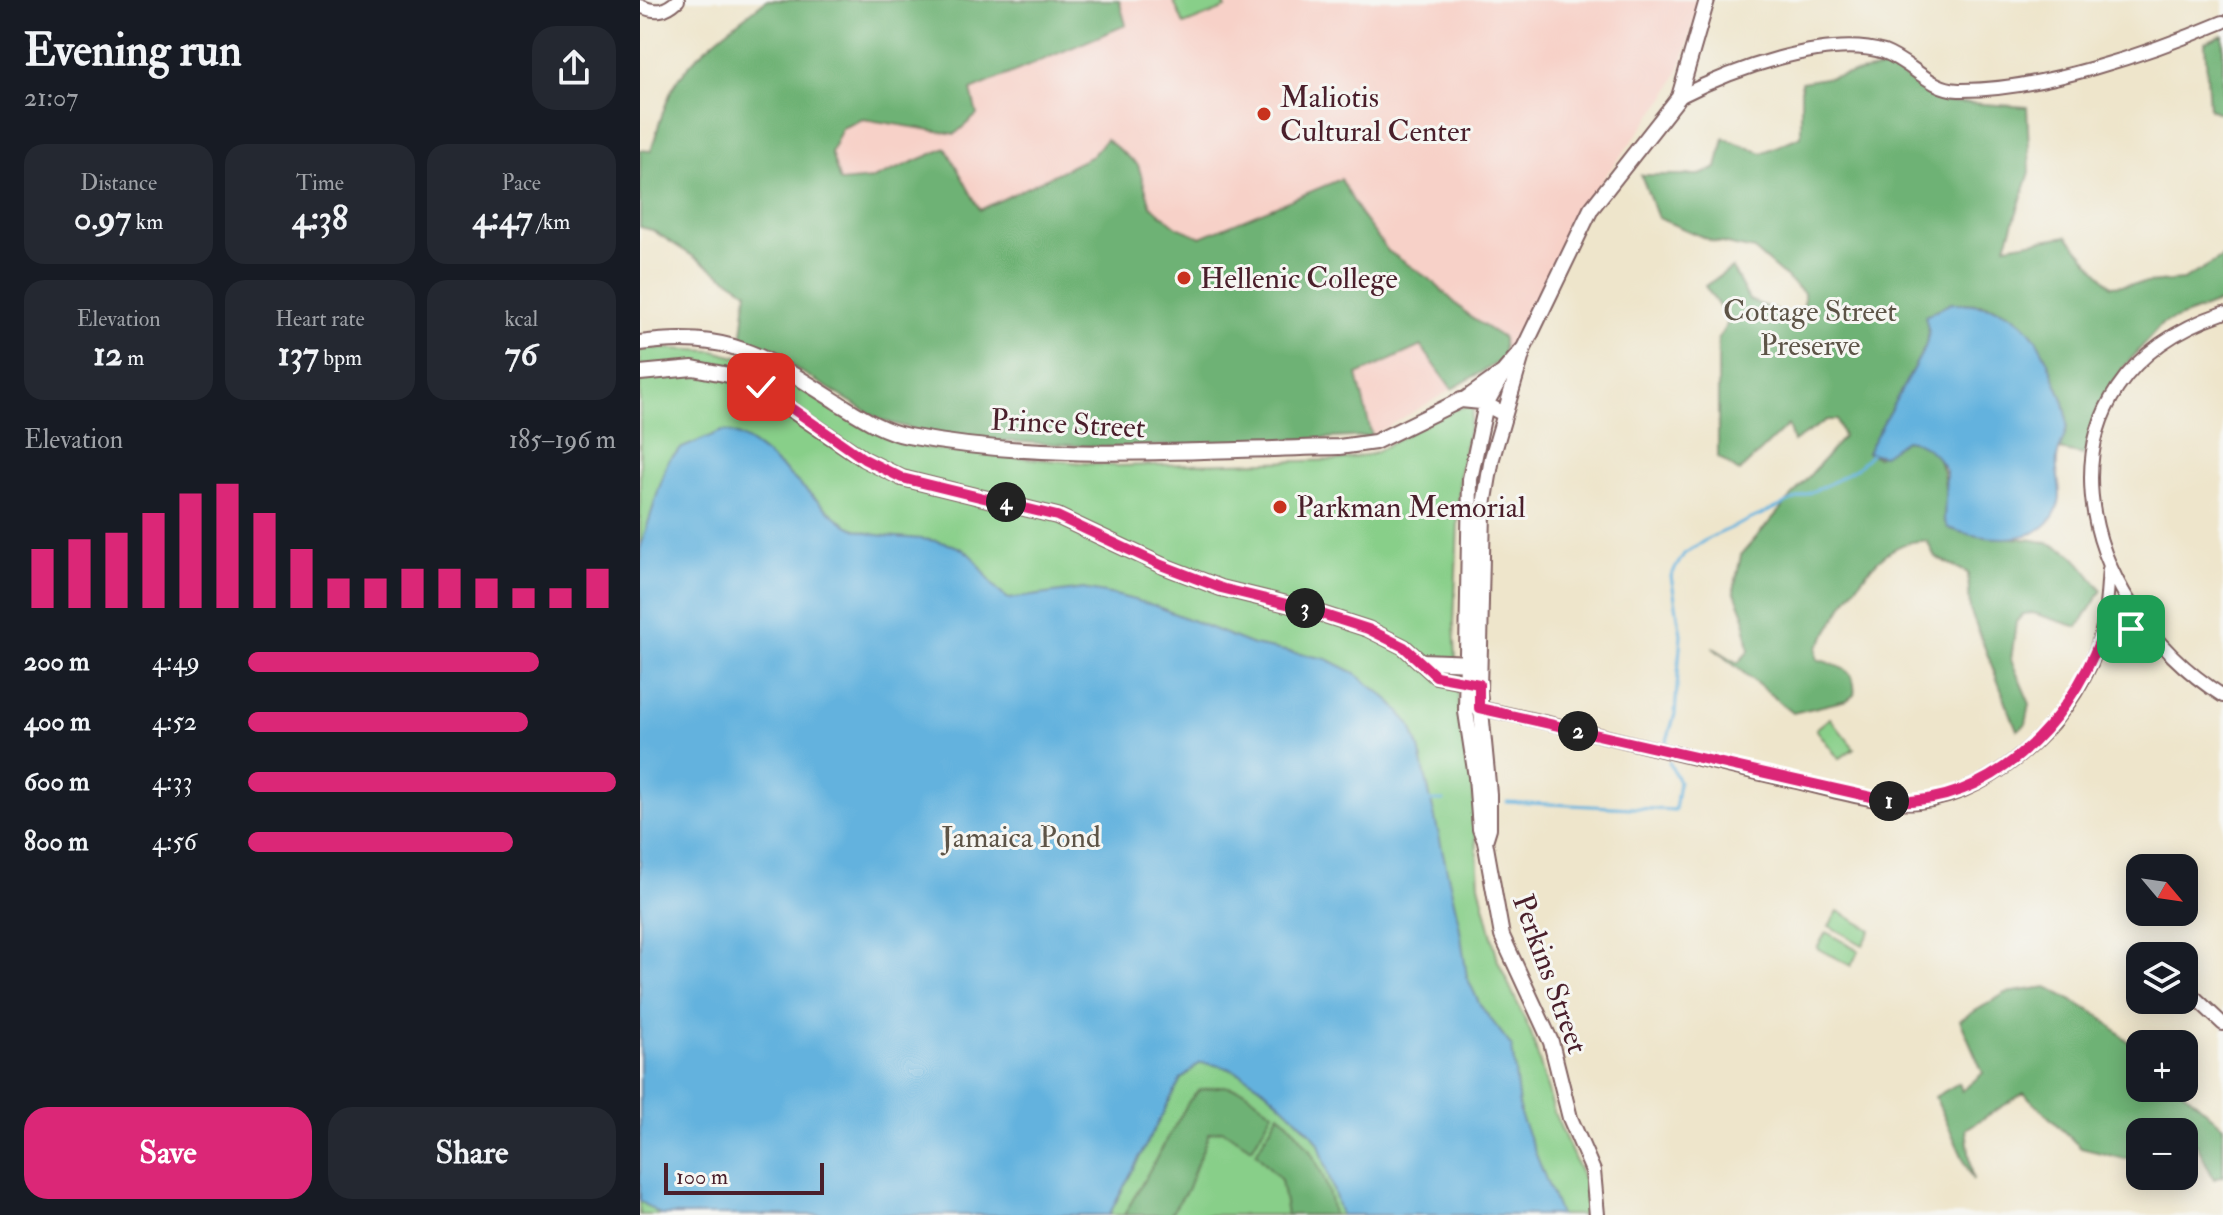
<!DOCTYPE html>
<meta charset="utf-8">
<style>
:root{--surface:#171b24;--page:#242831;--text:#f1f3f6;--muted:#9ea1a6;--accent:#db2777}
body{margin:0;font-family:"IM FELL Double Pica",serif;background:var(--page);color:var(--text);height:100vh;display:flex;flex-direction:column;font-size:30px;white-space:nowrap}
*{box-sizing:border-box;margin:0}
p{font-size:26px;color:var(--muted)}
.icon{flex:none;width:44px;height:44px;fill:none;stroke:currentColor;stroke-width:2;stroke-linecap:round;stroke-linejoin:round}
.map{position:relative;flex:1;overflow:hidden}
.side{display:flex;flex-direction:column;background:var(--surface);width:640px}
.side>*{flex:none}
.needle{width:52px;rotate:119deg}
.fabs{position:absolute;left:1486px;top:854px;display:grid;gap:16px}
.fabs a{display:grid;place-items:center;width:72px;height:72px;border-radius:16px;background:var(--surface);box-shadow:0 4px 20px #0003;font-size:40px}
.scale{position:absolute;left:24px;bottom:20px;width:160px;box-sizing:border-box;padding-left:8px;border:4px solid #4a1f2b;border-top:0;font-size:22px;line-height:28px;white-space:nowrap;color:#4a1f2b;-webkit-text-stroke:6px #f6f6f2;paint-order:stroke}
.pin{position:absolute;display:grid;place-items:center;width:68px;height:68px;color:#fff;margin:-34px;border-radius:16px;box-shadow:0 4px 12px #0006}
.km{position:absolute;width:40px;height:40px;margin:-20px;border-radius:50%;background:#222;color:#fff;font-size:22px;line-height:40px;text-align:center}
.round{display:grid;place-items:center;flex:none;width:84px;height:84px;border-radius:24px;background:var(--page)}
.headline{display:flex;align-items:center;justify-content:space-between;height:136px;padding:0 24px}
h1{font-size:44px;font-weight:700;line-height:60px}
.figures{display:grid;grid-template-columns:repeat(3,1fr);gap:12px;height:136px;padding:8px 24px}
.figures div{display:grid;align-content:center;border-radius:20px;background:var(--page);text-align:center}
.figures b{font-size:34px;font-weight:700}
.figures small{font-size:22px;font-weight:400}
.figures p{font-size:22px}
.chart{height:224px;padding:16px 24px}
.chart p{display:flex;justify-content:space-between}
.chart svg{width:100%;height:144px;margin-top:8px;stroke:var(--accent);stroke-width:6}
.button{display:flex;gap:16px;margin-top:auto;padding:16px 24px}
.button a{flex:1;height:92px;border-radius:24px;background:var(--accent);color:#fff;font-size:32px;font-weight:700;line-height:92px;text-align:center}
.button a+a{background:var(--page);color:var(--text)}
ul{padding:0 24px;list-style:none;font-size:26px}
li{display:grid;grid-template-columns:128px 96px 1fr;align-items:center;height:60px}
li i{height:20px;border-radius:10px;background:var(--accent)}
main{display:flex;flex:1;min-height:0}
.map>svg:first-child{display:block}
</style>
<main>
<section class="side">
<div class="headline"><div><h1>Evening run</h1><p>21:07</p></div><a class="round"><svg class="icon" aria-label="share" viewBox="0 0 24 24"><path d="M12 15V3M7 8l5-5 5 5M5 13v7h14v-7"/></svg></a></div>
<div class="figures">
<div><p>Distance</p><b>0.97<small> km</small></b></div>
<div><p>Time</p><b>4:38</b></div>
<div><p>Pace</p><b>4:47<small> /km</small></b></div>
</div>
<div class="figures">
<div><p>Elevation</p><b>12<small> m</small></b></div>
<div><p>Heart rate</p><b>137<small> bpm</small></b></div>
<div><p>kcal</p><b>76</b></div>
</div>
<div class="chart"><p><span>Elevation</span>185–196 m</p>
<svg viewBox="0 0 160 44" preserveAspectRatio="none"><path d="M5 44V26M15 44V23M25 44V21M35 44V15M45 44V9M55 44V6M65 44V15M75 44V26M85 44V35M95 44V35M105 44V32M115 44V32M125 44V35M135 44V38M145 44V38M155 44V32"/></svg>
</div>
<ul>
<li><b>200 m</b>4:49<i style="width:79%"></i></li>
<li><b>400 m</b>4:52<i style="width:76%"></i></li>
<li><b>600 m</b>4:33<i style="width:100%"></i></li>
<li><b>800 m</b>4:56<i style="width:72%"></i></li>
</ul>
<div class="button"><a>Save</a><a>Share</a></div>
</section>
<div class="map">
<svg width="1583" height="1215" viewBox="0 0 1583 1215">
<rect width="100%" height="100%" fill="#f6f6f2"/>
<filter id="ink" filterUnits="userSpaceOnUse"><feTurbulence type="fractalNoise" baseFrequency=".0125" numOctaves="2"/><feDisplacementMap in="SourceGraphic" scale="16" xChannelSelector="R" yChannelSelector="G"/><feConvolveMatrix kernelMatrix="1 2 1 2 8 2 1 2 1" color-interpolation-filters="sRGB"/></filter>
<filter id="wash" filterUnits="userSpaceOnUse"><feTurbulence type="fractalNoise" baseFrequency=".006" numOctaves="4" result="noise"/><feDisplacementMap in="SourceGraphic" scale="32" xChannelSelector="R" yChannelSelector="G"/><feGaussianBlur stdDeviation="1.8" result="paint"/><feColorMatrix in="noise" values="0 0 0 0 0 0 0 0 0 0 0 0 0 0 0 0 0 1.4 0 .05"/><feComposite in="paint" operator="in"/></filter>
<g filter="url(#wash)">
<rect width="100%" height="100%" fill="#eee5cb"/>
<path fill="#f7d1c8" d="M 282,0 L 1059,0 L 1043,61 L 1028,94 L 945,203 L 884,336 L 864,359 L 732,436 L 474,448 L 370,441 L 283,428 L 155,69 Z"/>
<path fill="#88cf89" stroke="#69775a" stroke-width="2" d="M 539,0 L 582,0 L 586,8 L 544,25 L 534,2 Z
M 10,348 L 74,351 L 107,360 L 260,443 L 306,451 L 477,466 L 699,460 L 733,454 L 804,412 L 827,406 L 833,409 L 820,471 L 814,623 L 819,712 L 833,786 L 839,884 L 858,961 L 891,1033 L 915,1115 L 946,1185 L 947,1215 L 0,1215 L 0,350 Z
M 1190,718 L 1214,748 L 1199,759 L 1176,729 Z
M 1198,911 L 1231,930 L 1223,945 L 1189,926 Z
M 1186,932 L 1219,951 L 1211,966 L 1177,948 Z"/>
<path fill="#6eb275" stroke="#5c6850" stroke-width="2" d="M 126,0 L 479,0 L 486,25 L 331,90 L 337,115 L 315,134 L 223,119 L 202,128 L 191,153 L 200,182 L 233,179 L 306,148 L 340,210 L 452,156 L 466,139 L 498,165 L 511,206 L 537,227 L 561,237 L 701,179 L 720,214 L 748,251 L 792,281 L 830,317 L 863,338 L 864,359 L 812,389 L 781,346 L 717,375 L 732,436 L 474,448 L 303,437 L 243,421 L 146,363 L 101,342 L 107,291 L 12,230 L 0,227 L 0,150 L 11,151 C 18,129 23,106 34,86 C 55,51 95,25 126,0 Z
M 1583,35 L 1583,115 L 1569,109 L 1565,42 Z
M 1249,67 L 1299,101 L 1387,107 L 1390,172 L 1366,246 L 1427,236 L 1471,286 L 1543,280 L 1583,257 L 1583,301 L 1522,324 L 1482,369 L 1457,408 L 1444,455 L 1419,450 C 1422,441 1428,431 1427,421 C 1426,403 1419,389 1412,374 C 1396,338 1381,309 1338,304 C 1316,302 1304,304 1286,316 L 1289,333 L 1285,347 L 1228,453 L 1237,457 L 1265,440 C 1309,442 1307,489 1304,520 C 1337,548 1385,529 1423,549 C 1438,556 1451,578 1462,590 L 1438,627 L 1393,613 L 1383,614 L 1376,622 L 1371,660 L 1390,704 L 1386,724 L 1377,730 L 1330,610 L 1328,573 L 1295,557 L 1287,541 C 1233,537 1202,612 1177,648 L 1177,659 C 1198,666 1218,669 1214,695 L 1207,700 L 1153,713 L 1072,647 L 1098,663 L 1109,651 L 1104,615 L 1094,590 L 1101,555 L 1203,437 L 1197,420 L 1187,420 L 1153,442 L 1148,425 L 1099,472 L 1078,457 L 1078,339 L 1089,321 L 1065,286 L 1092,268 L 1109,300 L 1164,322 L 1164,293 L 1114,250 L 1072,241 L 1018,218 L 1001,175 L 1060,175 L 1077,168 L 1084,138 L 1122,153 L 1161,136 L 1161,82 Z
M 1407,987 L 1460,1016 L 1500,1052 L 1500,1088 L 1540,1088 L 1583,1126 L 1583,1176 L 1574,1179 L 1556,1143 L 1544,1138 L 1544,1132 L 1500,1132 L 1500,1151 L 1485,1159 L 1441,1148 L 1384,1093 L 1326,1129 L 1333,1180 L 1295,1097 L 1319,1083 L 1322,1091 L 1343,1073 L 1320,1020 L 1366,993 Z
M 583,1086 L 603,1090 L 633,1112 L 612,1148 L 582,1130 L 569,1133 L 547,1190 L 530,1215 L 484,1215 L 549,1101 L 559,1090 Z
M 639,1113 C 668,1141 688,1174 693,1215 L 647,1215 L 641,1180 L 616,1153 Z"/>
<path fill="#64b2de" stroke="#576884" stroke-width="2" d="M 1311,303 C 1369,304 1391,318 1412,372 C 1418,389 1428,405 1427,425 C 1426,437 1418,448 1417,460 C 1415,474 1423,489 1419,503 C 1407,549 1342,541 1308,528 L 1304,520 L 1306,471 C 1299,456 1282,441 1265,440 L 1242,456 L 1227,452 L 1285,347 L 1289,333 L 1285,316 Z
M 82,431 C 116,431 177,508 209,526 C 242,543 284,533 318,547 C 342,557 346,586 369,599 L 443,589 L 475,595 L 513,605 L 613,645 L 687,659 L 715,673 L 749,700 L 770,724 L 779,748 L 819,923 L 827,977 L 840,1005 L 872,1047 L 880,1114 L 920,1215 L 701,1215 L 679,1144 L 672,1134 C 640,1103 609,1065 560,1063 L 541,1079 L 469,1215 L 21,1215 L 0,1201 L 0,549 L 28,460 L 42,448 Z"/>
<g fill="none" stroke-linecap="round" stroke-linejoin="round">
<path stroke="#64b2de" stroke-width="3" d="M 1025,747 L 1035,714 L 1041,634 L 1031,576 L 1044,554 L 1067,539 L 1191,483 L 1217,468 L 1231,454
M 790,801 L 804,801
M 867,802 L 1035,810 L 1039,782 L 1029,762"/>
</g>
</g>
<g filter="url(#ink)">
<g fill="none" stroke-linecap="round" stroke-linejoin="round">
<defs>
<path id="minor" d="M 0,6 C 16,13 25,12 38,0
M 1039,97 C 1090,71 1187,34 1244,52 C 1271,62 1289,89 1319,90 C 1399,91 1510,53 1583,22
M 1583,313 C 1382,381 1434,602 1583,696
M 1461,637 L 1472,632 L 1504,627
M 839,708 C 944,729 1048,758 1152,781 C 1189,789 1241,806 1278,802 C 1359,794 1441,712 1461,635 C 1467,613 1467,591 1469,569
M 1544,987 L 1583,1024"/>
<path id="major" d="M 0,343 C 89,331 125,356 197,402 C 220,416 241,431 268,436 C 411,463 555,450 699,447 L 735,442 L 821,400 L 841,402 L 864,414
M 884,348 L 865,370 L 846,404 L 830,479 L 826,712 L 836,777 L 840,829 L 845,841 L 862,936 L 911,1042 L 930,1118 L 953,1171 L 957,1215
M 0,373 L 53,368 L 104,378 L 224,459 L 262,478 L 417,516 L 521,565 L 581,588 L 663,608 L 728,629 L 764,647 L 796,676 L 839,684
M 824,400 L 865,371
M 782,661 L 834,663
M 845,841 L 849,828 L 849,794 L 839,690 L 843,511 L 852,458 L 884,348 L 951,209 L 1039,97 L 1067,0"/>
</defs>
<use href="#minor" stroke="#836463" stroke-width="16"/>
<use href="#major" stroke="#836463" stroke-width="18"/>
<use href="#minor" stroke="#fff" stroke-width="12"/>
<use href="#major" stroke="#fff" stroke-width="14"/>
</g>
</g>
<g fill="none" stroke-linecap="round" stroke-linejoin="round" filter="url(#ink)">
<defs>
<path id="route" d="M 121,387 L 224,459 L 262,478 L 417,516 L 521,565 L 581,588 L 663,608 L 728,629 L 764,647 L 796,676 L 839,684 L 839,708 L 1249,801 C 1350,806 1427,727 1461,637 L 1491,629"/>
</defs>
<use href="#route" stroke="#fff" stroke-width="16"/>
<use href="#route" stroke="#db2777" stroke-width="10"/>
</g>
<g fill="#c8321e" stroke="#f6f6f2" stroke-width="3">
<circle cx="624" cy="114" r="8"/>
<circle cx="544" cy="278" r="8"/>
<circle cx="640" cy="507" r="8"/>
</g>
<g text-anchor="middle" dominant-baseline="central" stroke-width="6" stroke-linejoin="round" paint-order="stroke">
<g font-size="30" fill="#4a1f2b" stroke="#f6f6f2" text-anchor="start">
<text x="640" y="97">Maliotis<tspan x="640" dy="34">Cultural Center</tspan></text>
<text x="560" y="278">Hellenic College</text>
<text x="656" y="507">Parkman Memorial</text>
</g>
<g font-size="30" fill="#5d5447" stroke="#f6f6f2">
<text x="1170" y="311">Cottage Street<tspan x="1170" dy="34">Preserve</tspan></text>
<text x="381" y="837">Jamaica Pond</text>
</g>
<g font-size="30" fill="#4a1f2b" stroke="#f6f6f2">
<text transform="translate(428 424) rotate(3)">Prince Street</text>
<text transform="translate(910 974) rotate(70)">Perkins Street</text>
</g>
</g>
</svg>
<div class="fabs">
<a><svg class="needle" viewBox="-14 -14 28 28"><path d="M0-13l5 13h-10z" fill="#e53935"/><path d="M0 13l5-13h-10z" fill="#9ea1a6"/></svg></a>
<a><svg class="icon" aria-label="layers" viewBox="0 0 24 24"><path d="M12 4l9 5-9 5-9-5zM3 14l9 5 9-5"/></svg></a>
<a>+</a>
<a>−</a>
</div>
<div class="scale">100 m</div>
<div class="pin" style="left:1491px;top:629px;background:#1e9e55"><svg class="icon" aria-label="arrive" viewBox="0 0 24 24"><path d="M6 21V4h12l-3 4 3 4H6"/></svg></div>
<div class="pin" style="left:121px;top:387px;background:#d93025"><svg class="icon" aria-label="check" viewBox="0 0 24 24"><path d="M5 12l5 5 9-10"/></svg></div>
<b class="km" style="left:1249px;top:801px">1</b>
<b class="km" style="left:938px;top:731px">2</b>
<b class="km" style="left:665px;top:608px">3</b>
<b class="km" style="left:366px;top:502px">4</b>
</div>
</main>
